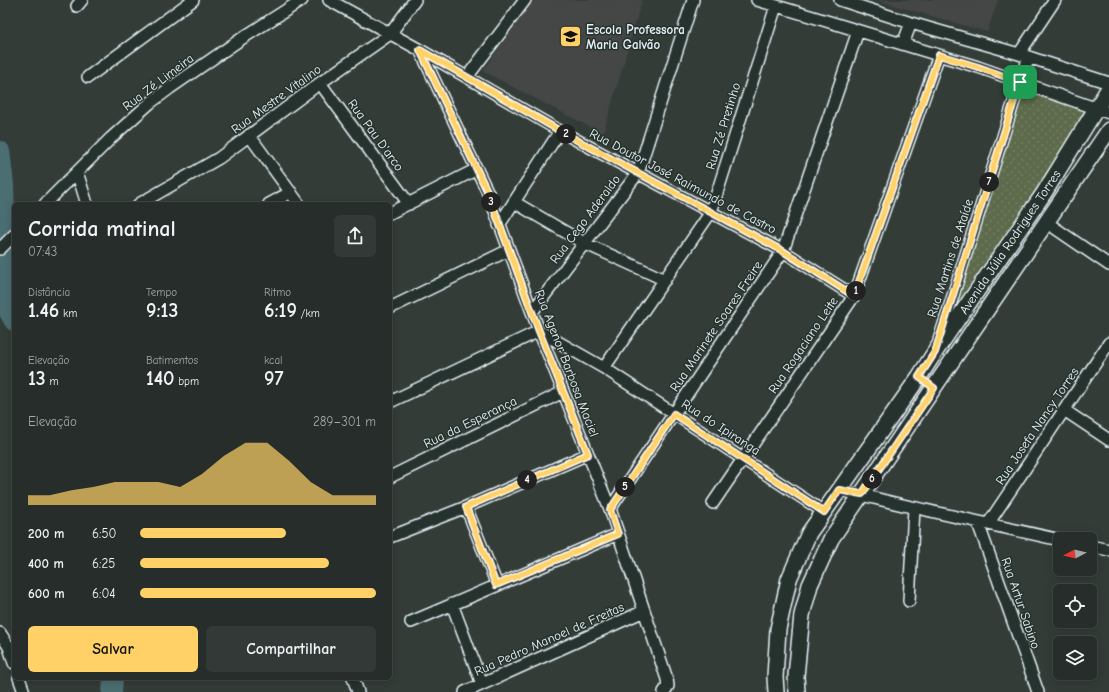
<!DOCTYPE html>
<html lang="pt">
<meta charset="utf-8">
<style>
:root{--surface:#272d2a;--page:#333936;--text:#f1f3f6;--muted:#a4a8a8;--line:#434947;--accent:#ffd166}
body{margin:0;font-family:"Comic Neue",sans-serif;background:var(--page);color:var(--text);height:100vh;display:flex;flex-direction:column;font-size:15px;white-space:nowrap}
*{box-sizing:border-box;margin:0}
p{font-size:13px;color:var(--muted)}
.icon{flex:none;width:22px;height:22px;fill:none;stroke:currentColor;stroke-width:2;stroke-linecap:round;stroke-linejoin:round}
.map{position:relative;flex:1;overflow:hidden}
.sheet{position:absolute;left:12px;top:202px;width:380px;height:478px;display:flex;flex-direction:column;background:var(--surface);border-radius:6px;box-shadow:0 2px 10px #0003,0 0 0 1px var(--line)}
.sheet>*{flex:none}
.needle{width:26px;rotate:263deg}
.controls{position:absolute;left:1053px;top:532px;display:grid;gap:8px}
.controls a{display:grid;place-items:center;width:44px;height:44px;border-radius:6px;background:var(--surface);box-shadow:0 2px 10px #0003,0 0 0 1px var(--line);font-size:20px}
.pin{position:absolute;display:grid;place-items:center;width:34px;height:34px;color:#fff;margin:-17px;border-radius:8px;box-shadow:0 2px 6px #0006}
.km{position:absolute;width:20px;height:20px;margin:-10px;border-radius:50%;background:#222;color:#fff;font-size:11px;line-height:20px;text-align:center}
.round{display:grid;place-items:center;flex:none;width:42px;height:42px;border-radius:6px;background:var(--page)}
.headline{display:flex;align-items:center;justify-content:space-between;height:68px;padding:0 16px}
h1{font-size:22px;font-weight:700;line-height:30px}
.figures{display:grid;grid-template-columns:repeat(3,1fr);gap:6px;height:68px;padding:4px 16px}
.figures div{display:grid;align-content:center}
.figures b{font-size:20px;font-weight:700}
.figures small{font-size:11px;font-weight:400}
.figures p{font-size:11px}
.chart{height:112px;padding:8px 16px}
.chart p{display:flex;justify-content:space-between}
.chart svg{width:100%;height:72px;margin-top:4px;fill:var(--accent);opacity:.7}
.action{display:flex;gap:8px;margin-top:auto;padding:8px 16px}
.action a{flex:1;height:46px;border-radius:6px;background:var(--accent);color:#111;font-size:16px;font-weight:700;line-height:46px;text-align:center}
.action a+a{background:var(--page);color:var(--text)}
ul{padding:0 16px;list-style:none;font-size:13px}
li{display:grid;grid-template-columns:64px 48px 1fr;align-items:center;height:30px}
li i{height:10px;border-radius:5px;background:var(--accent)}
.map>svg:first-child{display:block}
</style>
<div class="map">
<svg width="1109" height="692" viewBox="0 0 1109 692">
<defs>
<pattern id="grass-dots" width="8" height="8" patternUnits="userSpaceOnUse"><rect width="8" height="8" fill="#5d6b4c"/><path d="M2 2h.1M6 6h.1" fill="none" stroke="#748167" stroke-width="1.8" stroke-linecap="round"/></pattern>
</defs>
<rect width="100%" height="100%" fill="#343c38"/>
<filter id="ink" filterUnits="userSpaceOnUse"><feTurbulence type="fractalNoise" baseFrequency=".025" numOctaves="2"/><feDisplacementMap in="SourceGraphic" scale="8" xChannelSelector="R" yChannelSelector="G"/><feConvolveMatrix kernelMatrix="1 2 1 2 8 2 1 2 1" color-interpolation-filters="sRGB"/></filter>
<g filter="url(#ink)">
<path fill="#454746" d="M 532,0 L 642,0 L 603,134 L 483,71 Z
M 876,0 L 998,0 L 987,32 Z"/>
<path fill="url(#grass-dots)" stroke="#a2aea2" d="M 1022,91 L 1086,111 L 951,322 L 947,321 Z"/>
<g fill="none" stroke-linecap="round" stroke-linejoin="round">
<path stroke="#4c6e73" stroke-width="20" d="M 0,151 L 4,185 L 8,303 L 9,312 L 14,321
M 112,692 L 113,678"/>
<defs>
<path id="minor" d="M 329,0 L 420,50 L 560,131 L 783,251 L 854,296
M 757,0 L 978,67 L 1109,113
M 840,0 L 911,23 L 1019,54 L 1109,83
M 77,6 L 82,0
M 903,44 L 911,23
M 420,50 L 489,195 L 539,331 L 610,509 L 667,679 L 668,686 L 664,692
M 1019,54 L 1055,0
M 88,77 L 193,0
M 467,77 L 525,0
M 320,83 L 409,204
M 249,135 L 299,204
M 77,172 L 87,204
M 514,202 L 584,243 L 665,280
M 45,204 L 111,138 L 150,103 L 170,88 L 241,39 L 302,0
M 139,204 L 219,158 L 320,83 L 390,34 L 415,0
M 269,204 L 291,192
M 390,213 L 477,169
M 1046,222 L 1109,265
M 499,225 L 560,131
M 0,249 L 14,235
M 390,308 L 509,250
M 532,312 L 638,173 L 693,0
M 939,340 L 1020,82 L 1029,57
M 604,368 L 711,212 L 776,6
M 390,402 L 539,331 L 604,368 L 824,512
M 1064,410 L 1109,440
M 390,477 L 563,392
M 839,490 C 865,495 891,503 917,508 C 964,519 1012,529 1060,540
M 713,503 L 854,296 L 939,55
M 466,507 L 497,585
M 610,509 L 783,251 L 858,31
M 978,523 L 1038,692
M 988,524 L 1109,343
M 390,537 L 466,507 L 588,454
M 1090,546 L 1109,550
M 909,601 L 914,508
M 452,604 L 482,684
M 411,622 L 618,534
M 0,633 L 9,647 L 14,663
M 19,678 L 24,692
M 353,678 L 358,692
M 465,692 L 644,611"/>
<path id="secondary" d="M 776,692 L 775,677 L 778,629 L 789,579 L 809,533 L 919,377 L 935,352 L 1044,193 L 1109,88
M 797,692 L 796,676 L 802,615 L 810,585 L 831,539 L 1109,130"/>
</defs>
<use href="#minor" stroke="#e8f1f8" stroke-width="14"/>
<use href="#secondary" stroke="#e8f1f8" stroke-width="18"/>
<use href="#minor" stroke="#26332d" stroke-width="11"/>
<use href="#secondary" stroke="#26332d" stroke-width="15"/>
</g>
</g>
<g fill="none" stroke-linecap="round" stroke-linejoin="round" filter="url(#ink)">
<defs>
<path id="route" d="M 420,50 L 560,131 L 783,251 L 854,296 L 939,55 L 978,67 L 1020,82 L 935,352 L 919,377 L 934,388 L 862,494 L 839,490 L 824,512 L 674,414 L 610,510 L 618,534 L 496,585 L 466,507 L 588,454 L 539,331 L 489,195 Z"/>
</defs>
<use href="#route" stroke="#fff" stroke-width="8"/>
<use href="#route" stroke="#ffd166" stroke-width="5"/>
</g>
<defs>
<symbol id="school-square" viewBox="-11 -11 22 22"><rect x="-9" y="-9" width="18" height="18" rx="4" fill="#ffd166" stroke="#26332d"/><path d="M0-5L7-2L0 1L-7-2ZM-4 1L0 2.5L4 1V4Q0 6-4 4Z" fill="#111"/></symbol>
</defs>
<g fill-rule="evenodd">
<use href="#school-square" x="558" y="24" width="25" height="25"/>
</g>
<g text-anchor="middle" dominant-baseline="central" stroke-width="3" stroke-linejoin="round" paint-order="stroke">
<g font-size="13" font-weight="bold" fill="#e8f1f8" stroke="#26332d" text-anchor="start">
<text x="586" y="29">Escola Professora<tspan x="586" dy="15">Maria Galvão</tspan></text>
</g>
<g font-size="13" fill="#e8f1f8" stroke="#26332d">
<text transform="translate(158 82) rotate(-37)">Rua Zé Limeira</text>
<text transform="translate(276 99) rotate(-36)">Rua Mestre Vitalino</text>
<text transform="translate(723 126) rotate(-73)">Rua Zé Pretinho</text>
<text transform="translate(376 135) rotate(54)">Rua Pau D'arco</text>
<text transform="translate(683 181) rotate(28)">Rua Doutor José Raimundo de Castro</text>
<text transform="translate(585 219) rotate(-53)">Rua Cego Aderaldo</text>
<text transform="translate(1010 242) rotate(-56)">Avenida Júlia Rodrigues Torres</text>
<text transform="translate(950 258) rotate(-72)">Rua Martins de Ataíde</text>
<text transform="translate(716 326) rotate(-56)">Rua Marinete Soares Freire</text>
<text transform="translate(803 345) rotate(-56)">Rua Rogaciano Leite</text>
<text transform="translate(567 363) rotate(69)">Rua Agenor Barbosa Maciel</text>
<text transform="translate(470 422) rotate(-26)">Rua da Esperança</text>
<text transform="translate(1037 426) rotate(-56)">Rua Josefa Nancy Torres</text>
<text transform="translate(721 427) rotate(33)">Rua do Ipiranga</text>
<text transform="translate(1021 603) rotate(71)">Rua Artur Sabino</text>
<text transform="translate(549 639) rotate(-24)">Rua Pedro Manoel de Freitas</text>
</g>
</g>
</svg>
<div class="controls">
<a><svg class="needle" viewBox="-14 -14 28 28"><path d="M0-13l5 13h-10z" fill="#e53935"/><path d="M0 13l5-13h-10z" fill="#a4a8a8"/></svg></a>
<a><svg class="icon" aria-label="locate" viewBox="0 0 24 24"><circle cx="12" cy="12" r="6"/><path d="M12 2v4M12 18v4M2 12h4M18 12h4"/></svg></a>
<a><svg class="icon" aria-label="layers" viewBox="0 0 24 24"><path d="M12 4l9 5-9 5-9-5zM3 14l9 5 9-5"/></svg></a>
</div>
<div class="pin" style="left:1020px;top:82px;background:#1e9e55"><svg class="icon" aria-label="arrive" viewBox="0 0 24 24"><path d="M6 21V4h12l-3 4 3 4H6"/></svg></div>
<b class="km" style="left:856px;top:291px">1</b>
<b class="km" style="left:566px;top:134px">2</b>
<b class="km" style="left:491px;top:202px">3</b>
<b class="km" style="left:527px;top:480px">4</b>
<b class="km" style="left:625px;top:487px">5</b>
<b class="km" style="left:872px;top:479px">6</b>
<b class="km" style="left:989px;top:182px">7</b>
<section class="sheet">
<div class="headline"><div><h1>Corrida matinal</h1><p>07:43</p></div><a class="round"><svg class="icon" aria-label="share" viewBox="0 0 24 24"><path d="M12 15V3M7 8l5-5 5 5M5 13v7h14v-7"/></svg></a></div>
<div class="figures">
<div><p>Distância</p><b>1.46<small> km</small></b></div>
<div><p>Tempo</p><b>9:13</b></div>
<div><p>Ritmo</p><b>6:19<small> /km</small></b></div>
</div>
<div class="figures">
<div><p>Elevação</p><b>13<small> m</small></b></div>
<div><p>Batimentos</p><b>140<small> bpm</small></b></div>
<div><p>kcal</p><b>97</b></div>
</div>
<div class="chart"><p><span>Elevação</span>289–301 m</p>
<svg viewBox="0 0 160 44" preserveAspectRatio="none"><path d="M0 44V38L10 38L20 35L30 33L40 30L50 30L60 30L70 33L80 25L90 14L100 6L110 6L120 17L130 30L140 38L150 38L160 38V44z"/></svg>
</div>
<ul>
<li><b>200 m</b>6:50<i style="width:62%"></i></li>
<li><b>400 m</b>6:25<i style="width:80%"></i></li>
<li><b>600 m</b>6:04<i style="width:100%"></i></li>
</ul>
<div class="action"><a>Salvar</a><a>Compartilhar</a></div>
</section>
</div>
